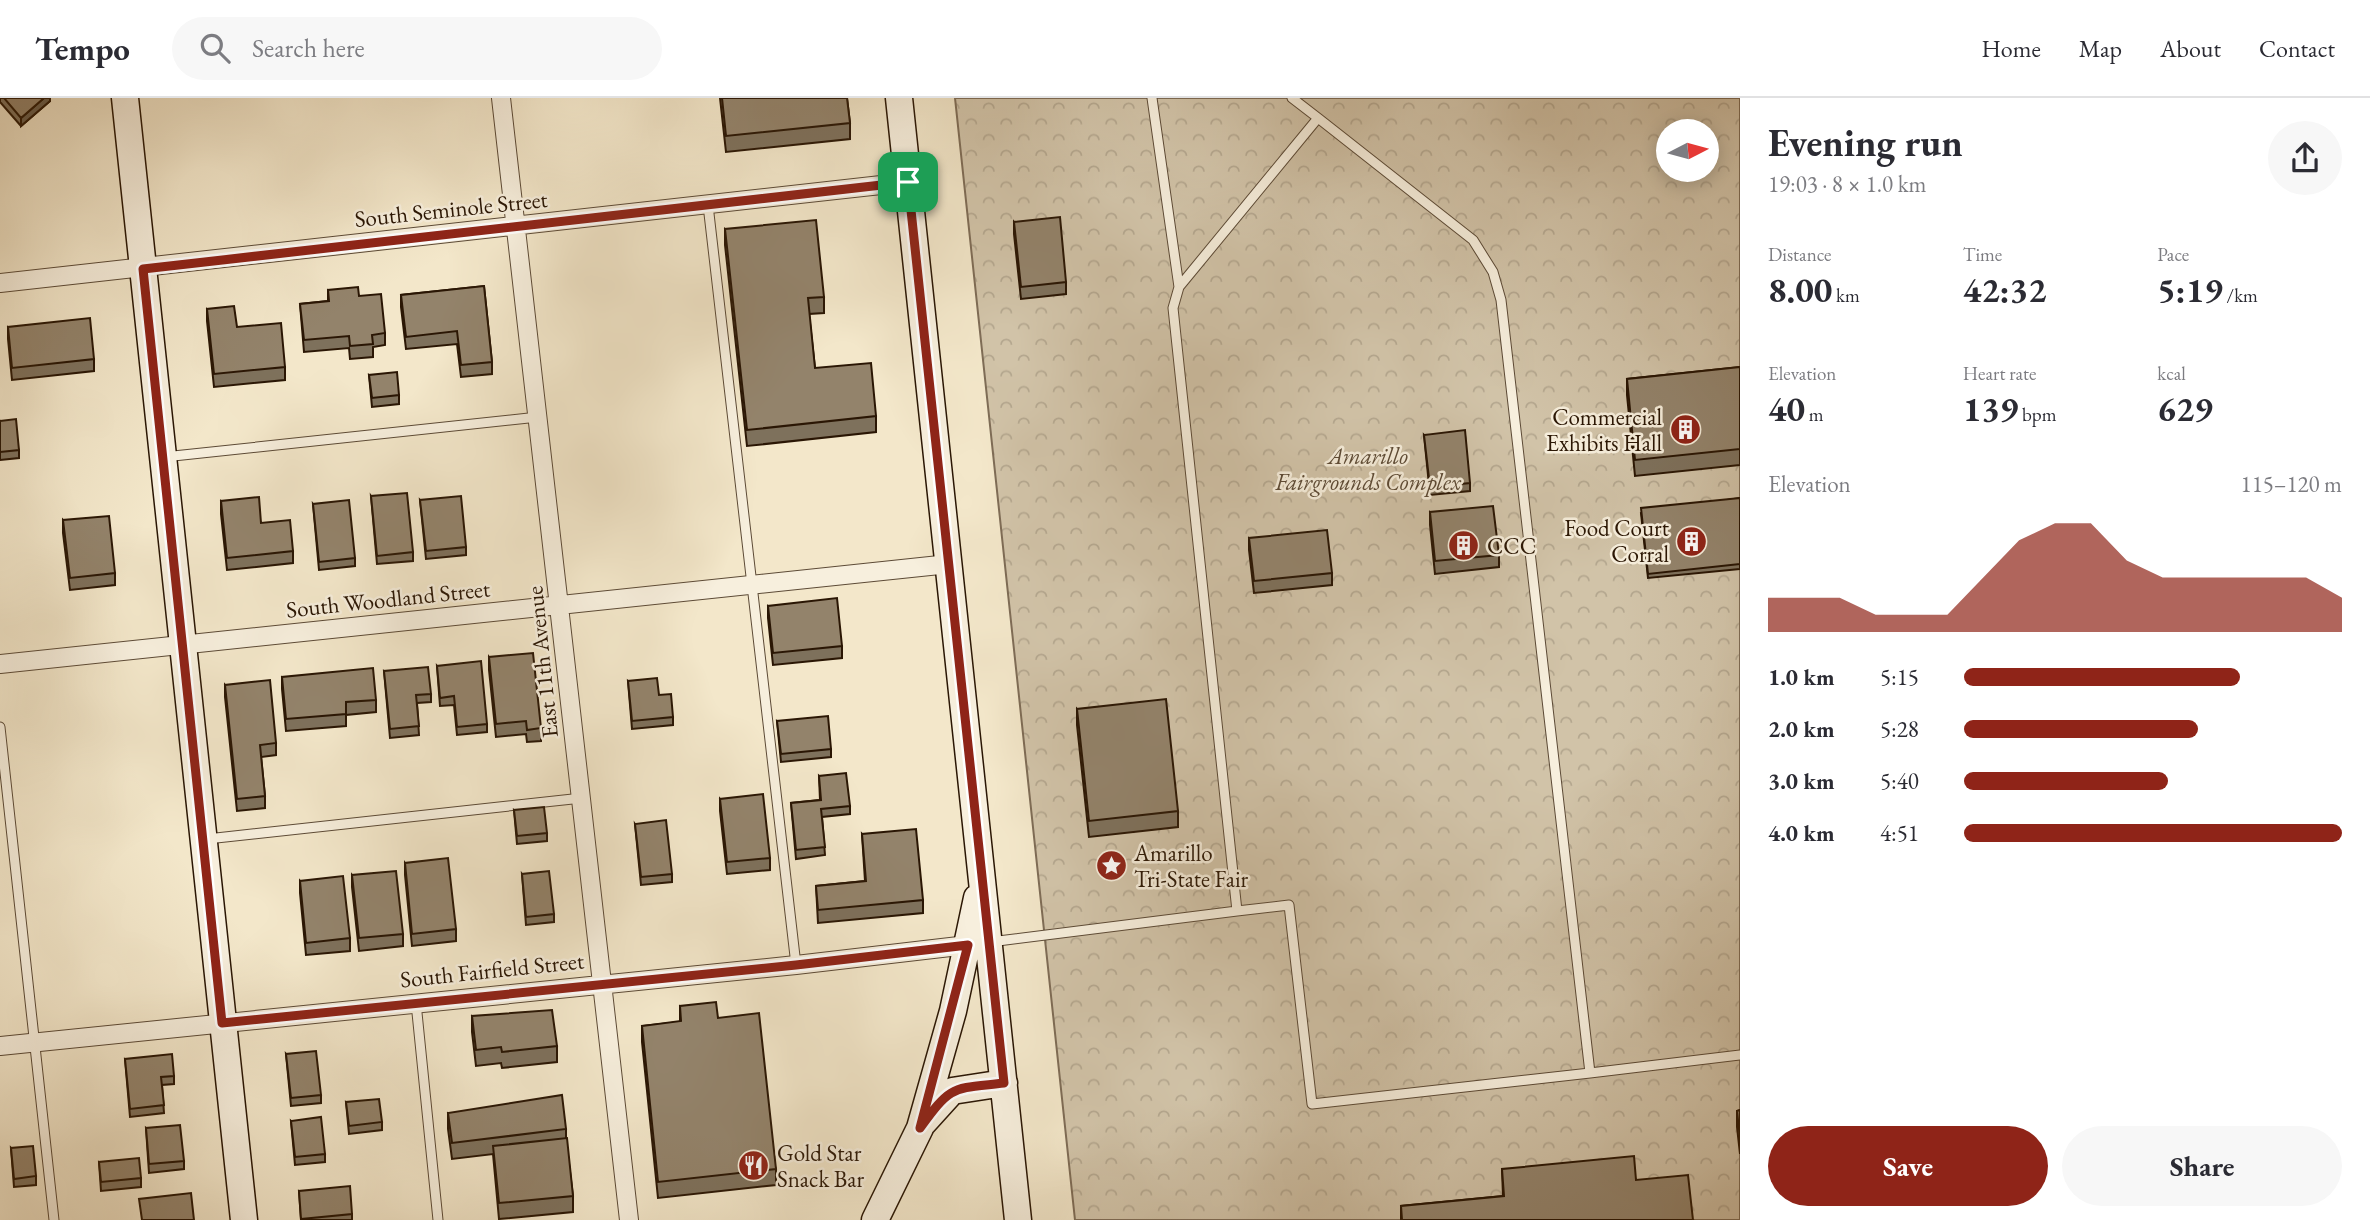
<!DOCTYPE html>
<meta charset="utf-8">
<style>
:root{--surface:#fff;--page:#f7f7f7;--text:#2b2b33;--muted:#7c7c81;--line:#e1e1e2;--accent:#8f2418}
body{margin:0;font-family:"EB Garamond",serif;background:var(--page);color:var(--text);height:100vh;display:flex;flex-direction:column;font-size:26px;white-space:nowrap}
*{box-sizing:border-box;margin:0}
p{font-size:23px;color:var(--muted)}
.icon{flex:none;width:38px;height:38px;fill:none;stroke:currentColor;stroke-width:2;stroke-linecap:round;stroke-linejoin:round}
.map{position:relative;flex:1;overflow:hidden}
.details{display:flex;flex-direction:column;background:var(--surface);width:630px}
.details>*{flex:none}
.needle{width:46px;rotate:84deg}
.controls{position:absolute;left:1656px;top:21px;display:grid;gap:14px}
.controls a{display:grid;place-items:center;width:63px;height:63px;border-radius:50%;background:var(--surface);box-shadow:0 4px 18px #0003;font-size:35px}
.pin{position:absolute;display:grid;place-items:center;width:60px;height:60px;color:#fff;margin:-30px;border-radius:14px;box-shadow:0 4px 10px #0006}
.round{display:grid;place-items:center;flex:none;width:74px;height:74px;border-radius:37px;background:var(--page)}
.head{display:flex;align-items:center;justify-content:space-between;height:119px;padding:0 28px}
h1{font-size:38px;font-weight:700;line-height:52px}
.stats{display:grid;grid-template-columns:repeat(3,1fr);gap:10px;height:119px;padding:7px 28px}
.stats div{display:grid;align-content:center}
.stats b{font-size:35px;font-weight:700}
.stats small{font-size:19px;font-weight:400}
.stats p{font-size:19px}
.chart{height:196px;padding:14px 28px}
.chart p{display:flex;justify-content:space-between}
.chart svg{width:100%;height:126px;margin-top:7px;fill:var(--accent);opacity:.7}
.button{display:flex;gap:14px;margin-top:auto;padding:14px 28px}
.button a{flex:1;height:80px;border-radius:42px;background:var(--accent);color:#fff;font-size:28px;font-weight:700;line-height:80px;text-align:center}
.button a+a{background:var(--page);color:var(--text)}
ul{padding:0 28px;list-style:none;font-size:23px}
li{display:grid;grid-template-columns:112px 84px 1fr;align-items:center;height:52px}
li i{height:18px;border-radius:9px;background:var(--accent)}
header{display:flex;align-items:center;gap:42px;box-sizing:border-box;height:98px;padding:0 35px;background:var(--surface);border-bottom:2px solid var(--line)}
header strong{font-size:33px}
nav{display:flex;gap:38px;margin-inline-start:auto;font-size:24px}
.search{width:490px;height:63px;background:var(--page);display:flex;align-items:center;gap:18px;box-sizing:border-box;padding:0 24px;border-radius:38px;color:var(--muted);font-size:26px}
main{display:flex;flex:1;min-height:0}
.map>svg:first-child{display:block}
</style>
<header>
<strong>Tempo</strong>
<div class="search"><svg class="icon" aria-label="search" viewBox="0 0 24 24"><circle cx="10" cy="10" r="6"/><path d="M15 15l6 6"/></svg>Search here</div>
<nav><a>Home</a><a>Map</a><a>About</a><a>Contact</a></nav>
</header>
<main>
<div class="map">
<svg width="1740" height="1122" viewBox="0 0 1740 1122">
<defs>
<pattern id="forest-crowns" width="20" height="18" patternUnits="userSpaceOnUse" patternTransform="scale(1.75)"><rect width="20" height="18" fill="#d1c3a8"/><path d="M2 6a3 3 0 1 1 6 0M12 15a3 3 0 1 1 6 0" fill="none" stroke="#b4a78f"/></pattern>
</defs>
<rect width="100%" height="100%" fill="#f3e7ca"/>
<filter id="stains"><feTurbulence type="fractalNoise" baseFrequency=".00286" numOctaves="4"/><feColorMatrix values="0 0 0 0 .2 0 0 0 0 .09 0 0 0 0 .02 0 0 0 .5 -.17"/></filter>
<radialGradient id="worn" r=".72"><stop offset=".6" stop-color="#630" stop-opacity="0"/><stop offset="1" stop-color="#630" stop-opacity=".3"/></radialGradient>
<path fill="url(#forest-crowns)" stroke="#7e6c56" stroke-width="2" fill-rule="evenodd" d="M 955,0 L 1740,0 L 1740,1122 L 1075,1122 ZM 1668,33 L 1706,33 L 1706,72 L 1668,72 Z"/>
<g fill="none" stroke-linecap="round" stroke-linejoin="round">
<defs>
<path id="lane" d="M 1152,0 L 1179,189
M 1318,20 L 1473,142 L 1493,174 L 1501,202 L 1590,975 L 1740,957
M 708,107 L 796,867
M 164,359 L 538,319
M 0,629 L 54,1122
M 207,741 L 582,700
M 1237,813 L 1289,807 L 1312,1006 L 1590,975
M 990,844 L 1237,813 L 1173,210 L 1179,189 L 1318,20 L 1292,0
M 416,905 L 438,1122"/>
<path id="street" d="M 501,0 L 629,1122
M 0,185 L 908,84
M 0,566 L 949,466
M 0,948 L 796,867 L 976,846"/>
<path id="secondary" d="M 125,0 L 244,1122
M 899,0 L 1018,1122
M 923,1025 L 952,993 L 1004,985
M 875,1122 L 920,1030 L 953,913 L 977,800"/>
</defs>
<use href="#lane" stroke="#5c4a36" stroke-width="11"/>
<use href="#street" stroke="#5c4a36" stroke-width="20"/>
<use href="#secondary" stroke="#2a1604" stroke-width="29"/>
<use href="#lane" stroke="#f7efdd" stroke-width="9"/>
<use href="#street" stroke="#f7efdd" stroke-width="18"/>
<use href="#secondary" stroke="#f7efdd" stroke-width="26"/>
</g>
<path fill="#7e715c" stroke="#2a1604" stroke-width="2" d="M 0,0 L 50,0 L 50,3 L 21,28 L 0,4 Z
M 720,0 L 847,0 L 850,25 L 850,41 L 726,54 Z
M 1014,124 L 1066,184 L 1066,196 L 1021,201 L 1014,136 Z
M 725,131 L 824,199 L 824,215 L 809,216 L 815,270 L 876,318 L 876,334 L 747,348 L 725,147 Z
M 484,188 L 492,264 L 492,276 L 461,279 L 457,246 L 406,251 L 401,209 L 401,197 Z
M 328,192 L 359,198 L 385,235 L 385,247 L 373,249 L 373,259 L 350,261 L 349,250 L 304,254 L 300,206 L 328,203 Z
M 207,211 L 237,229 L 285,269 L 285,282 L 214,289 L 207,223 Z
M 8,229 L 94,261 L 94,273 L 12,282 L 8,241 Z
M 1740,269 L 1740,367 L 1635,378 L 1627,297 L 1627,281 Z
M 369,277 L 399,297 L 399,306 L 372,309 Z
M 0,323 L 19,352 L 19,360 L 0,362 Z
M 1424,337 L 1470,385 L 1470,393 L 1430,397 Z
M 371,398 L 413,454 L 413,463 L 377,466 Z
M 1740,400 L 1740,471 L 1648,480 L 1641,415 Z
M 420,402 L 466,449 L 466,457 L 426,461 Z
M 221,403 L 261,425 L 293,453 L 293,465 L 227,472 L 221,416 Z
M 313,406 L 355,460 L 355,468 L 319,472 Z
M 1430,414 L 1499,457 L 1499,469 L 1435,476 L 1430,427 Z
M 63,422 L 115,475 L 115,487 L 70,492 L 63,435 Z
M 1249,440 L 1332,475 L 1332,487 L 1254,495 L 1249,452 Z
M 768,508 L 842,548 L 842,560 L 773,567 L 768,520 Z
M 489,559 L 541,630 L 541,643 L 527,644 L 526,636 L 496,639 L 489,572 Z
M 437,568 L 487,626 L 487,634 L 457,637 L 454,607 L 440,608 Z
M 384,573 L 431,596 L 431,604 L 417,605 L 419,637 L 390,640 Z
M 282,579 L 376,602 L 376,614 L 346,617 L 346,628 L 286,633 L 282,591 Z
M 628,583 L 673,619 L 673,627 L 632,631 Z
M 225,587 L 276,645 L 276,657 L 261,659 L 265,698 L 265,710 L 237,713 L 225,599 Z
M 1077,611 L 1178,713 L 1178,729 L 1089,739 L 1077,627 Z
M 777,623 L 831,651 L 831,659 L 781,664 Z
M 819,678 L 850,708 L 850,716 L 822,719 L 825,757 L 796,761 L 791,705 L 820,702 Z
M 720,701 L 770,760 L 770,772 L 727,776 L 720,713 Z
M 514,712 L 547,735 L 547,743 L 517,746 Z
M 635,726 L 672,776 L 672,784 L 641,787 Z
M 862,736 L 923,802 L 923,815 L 818,825 L 816,788 L 865,783 Z
M 405,765 L 456,831 L 456,843 L 412,848 L 405,777 Z
M 522,776 L 554,816 L 554,824 L 526,827 Z
M 352,777 L 403,836 L 403,848 L 359,853 L 352,789 Z
M 300,783 L 350,840 L 350,853 L 306,857 L 300,795 Z
M 680,908 L 718,920 L 776,1071 L 776,1087 L 658,1100 L 642,944 L 642,928 L 680,924 Z
M 472,918 L 557,948 L 557,964 L 502,970 L 501,965 L 476,968 L 472,934 Z
M 286,956 L 321,997 L 321,1005 L 291,1008 Z
M 125,961 L 174,978 L 174,986 L 162,987 L 164,1015 L 130,1019 Z
M 346,1004 L 382,1024 L 382,1032 L 349,1036 Z
M 1740,1012 L 1740,1056 L 1737,1029 L 1737,1013 Z
M 448,1015 L 566,1031 L 566,1041 L 573,1098 L 573,1114 L 499,1121 L 493,1056 L 452,1061 L 448,1031 Z
M 291,1023 L 325,1056 L 325,1064 L 295,1067 Z
M 146,1030 L 184,1063 L 184,1071 L 149,1075 Z
M 11,1050 L 36,1078 L 36,1087 L 14,1089 Z
M 99,1064 L 141,1080 L 141,1089 L 101,1093 Z
M 1502,1071 L 1636,1082 L 1693,1122 L 1401,1122 L 1401,1108 L 1503,1098 Z
M 299,1093 L 352,1116 L 352,1122 L 301,1122 Z"/>
<path fill="#675c4b" stroke="#2a1604" stroke-width="2" d="M 44,0 L 50,0 L 50,3 L 21,28 L 21,20 Z"/>
<path fill="#93836b" stroke="#2a1604" stroke-width="2" d="M 4,0 L 44,0 L 21,20 Z
M 722,0 L 847,0 L 850,25 L 726,38 Z
M 1060,119 L 1066,184 L 1021,189 L 1014,124 Z
M 816,122 L 824,199 L 808,200 L 815,270 L 871,265 L 876,318 L 747,332 L 725,131 Z
M 484,188 L 492,264 L 461,267 L 457,233 L 406,239 L 401,197 Z
M 358,189 L 359,198 L 381,196 L 385,235 L 372,237 L 373,246 L 350,248 L 349,238 L 304,242 L 300,206 L 329,203 L 328,192 Z
M 234,208 L 237,229 L 281,225 L 285,269 L 214,276 L 207,211 Z
M 90,220 L 94,261 L 12,270 L 8,229 Z
M 1740,269 L 1740,351 L 1635,362 L 1627,281 Z
M 397,274 L 399,297 L 372,300 L 369,277 Z
M 16,321 L 19,352 L 0,354 L 0,323 Z
M 1465,332 L 1470,385 L 1430,389 L 1424,337 Z
M 407,395 L 413,454 L 377,458 L 371,398 Z
M 461,398 L 466,449 L 426,453 L 420,402 Z
M 259,399 L 261,425 L 290,422 L 293,453 L 227,460 L 221,403 Z
M 1740,400 L 1740,466 L 1648,476 L 1641,410 Z
M 349,402 L 355,460 L 319,464 L 313,406 Z
M 1493,408 L 1499,457 L 1435,463 L 1430,414 Z
M 109,418 L 115,475 L 70,480 L 63,422 Z
M 1327,432 L 1332,475 L 1254,483 L 1249,440 Z
M 837,500 L 842,548 L 773,555 L 768,508 Z
M 533,555 L 541,630 L 527,632 L 526,623 L 496,626 L 489,559 Z
M 481,563 L 487,626 L 457,629 L 454,598 L 440,600 L 437,568 Z
M 428,569 L 431,596 L 416,597 L 419,628 L 390,631 L 384,573 Z
M 373,570 L 376,602 L 346,604 L 346,616 L 286,621 L 282,579 Z
M 657,580 L 659,597 L 671,596 L 673,619 L 632,623 L 628,583 Z
M 270,582 L 276,645 L 260,647 L 265,698 L 237,701 L 225,587 Z
M 1166,601 L 1178,713 L 1089,723 L 1077,611 Z
M 828,618 L 831,651 L 781,656 L 777,623 Z
M 846,675 L 850,708 L 821,711 L 825,749 L 796,752 L 791,705 L 821,702 L 819,678 Z
M 763,696 L 770,760 L 727,764 L 720,701 Z
M 544,709 L 547,735 L 517,738 L 514,712 Z
M 666,722 L 672,776 L 641,779 L 635,726 Z
M 916,731 L 923,802 L 818,812 L 816,788 L 866,783 L 862,736 Z
M 448,760 L 456,831 L 412,836 L 405,765 Z
M 396,773 L 403,836 L 359,840 L 352,777 Z
M 549,773 L 554,816 L 526,819 L 522,776 Z
M 343,778 L 350,840 L 306,845 L 300,783 Z
M 716,904 L 718,920 L 759,915 L 776,1071 L 658,1084 L 642,928 L 681,923 L 680,908 Z
M 552,912 L 557,948 L 502,954 L 501,949 L 476,952 L 472,918 Z
M 316,953 L 321,997 L 291,1000 L 286,956 Z
M 172,956 L 174,978 L 161,979 L 164,1007 L 130,1011 L 125,961 Z
M 562,997 L 566,1031 L 452,1045 L 448,1015 Z
M 379,1001 L 382,1024 L 349,1028 L 346,1004 Z
M 1740,1012 L 1740,1040 L 1737,1013 Z
M 321,1019 L 325,1056 L 295,1059 L 291,1023 Z
M 180,1027 L 184,1063 L 149,1066 L 146,1030 Z
M 567,1040 L 573,1098 L 499,1105 L 493,1048 Z
M 33,1048 L 36,1078 L 14,1081 L 11,1050 Z
M 1634,1058 L 1636,1082 L 1688,1077 L 1693,1122 L 1402,1122 L 1401,1108 L 1504,1098 L 1502,1071 Z
M 139,1060 L 141,1080 L 101,1084 L 99,1064 Z
M 350,1088 L 352,1116 L 301,1121 L 299,1093 Z
M 191,1095 L 194,1122 L 142,1122 L 139,1101 Z"/>
<g fill="none" stroke-linecap="round" stroke-linejoin="round">
<defs>
<path id="route" d="M 908,84 L 1004,985 C 952,991 952,986 920,1030 L 968,847 L 796,867 L 222,925 L 143,171 Z"/>
</defs>
<use href="#route" stroke="#fff" stroke-width="14"/>
<use href="#route" stroke="#8f2418" stroke-width="9"/>
</g>
<defs>
<symbol id="building-disc" viewBox="-11 -11 22 22"><circle r="9.5" fill="#8f2418" stroke="#f7efdd"/><path d="M-4-6H4V6H1V3H-1V6H-4ZM-2.5-4.3h1.7v1.8h-1.7ZM.8-4.3h1.7v1.8H.8ZM-2.5-1h1.7V.8h-1.7ZM.8-1h1.7V.8H.8Z" fill="#fff"/></symbol>
<symbol id="sight-disc" viewBox="-11 -11 22 22"><circle r="9.5" fill="#8f2418" stroke="#f7efdd"/><path d="M0-6L1.8-2.2L6-1.7L2.9 1.2L3.7 5.4L0 3.3L-3.7 5.4L-2.9 1.2L-6-1.7L-1.8-2.2Z" fill="#fff"/></symbol>
<symbol id="restaurant-disc" viewBox="-11 -11 22 22"><circle r="9.5" fill="#8f2418" stroke="#f7efdd"/><path d="M-5-6h1v4h1v-4h1v4h1v-4h1v5L-1.5 .5V6h-2V.5L-5-1ZM5-6V6H3V1.5H1.5Q1.5-4 5-6Z" fill="#fff"/></symbol>
</defs>
<g fill-rule="evenodd">
<use href="#building-disc" x="1668" y="314" width="35" height="35"/>
<use href="#building-disc" x="1674" y="426" width="35" height="35"/>
<use href="#building-disc" x="1446" y="430" width="35" height="35"/>
<use href="#sight-disc" x="1094" y="750" width="35" height="35"/>
<use href="#restaurant-disc" x="736" y="1050" width="35" height="35"/>
</g>
<g text-anchor="middle" dominant-baseline="central" stroke-width="5" stroke-linejoin="round" paint-order="stroke">
<g font-size="23" fill="#2a1604" stroke="#f7efdd">
<text transform="translate(451 111) rotate(-6)">South Seminole Street</text>
<text transform="translate(388 501) rotate(-6)">South Woodland Street</text>
<text transform="translate(542 564) rotate(-96)">East 11th Avenue</text>
<text transform="translate(492 872) rotate(-6)">South Fairfield Street</text>
</g>
<g font-size="23" fill="#2a1604" stroke="#f7efdd" text-anchor="start">
<text x="1662" y="319" text-anchor="end">Commercial<tspan x="1662" dy="26">Exhibits Hall</tspan></text>
<text x="1669" y="430" text-anchor="end">Food Court<tspan x="1669" dy="26">Corral</tspan></text>
<text x="1487" y="448">CCC</text>
<text x="1134" y="755">Amarillo<tspan x="1134" dy="26">Tri-State Fair</tspan></text>
<text x="777" y="1055">Gold Star<tspan x="777" dy="26">Snack Bar</tspan></text>
</g>
<g font-size="23" font-style="italic" fill="#5c4a35" stroke="#f7efdd">
<text x="1368" y="358">Amarillo<tspan x="1368" dy="26">Fairgrounds Complex</tspan></text>
</g>
</g>
<rect width="100%" height="100%" filter="url(#stains)"/>
<rect width="100%" height="100%" fill="url(#worn)"/>
</svg>
<div class="controls">
<a><svg class="needle" viewBox="-14 -14 28 28"><path d="M0-13l5 13h-10z" fill="#e53935"/><path d="M0 13l5-13h-10z" fill="#7c7c81"/></svg></a>
</div>
<div class="pin" style="left:908px;top:84px;background:#1e9e55"><svg class="icon" aria-label="arrive" viewBox="0 0 24 24"><path d="M6 21V4h12l-3 4 3 4H6"/></svg></div>
</div>
<section class="details">
<div class="head"><div><h1>Evening run</h1><p>19:03 · 8 × 1.0 km</p></div><a class="round"><svg class="icon" aria-label="share" viewBox="0 0 24 24"><path d="M12 15V3M7 8l5-5 5 5M5 13v7h14v-7"/></svg></a></div>
<div class="stats">
<div><p>Distance</p><b>8.00<small> km</small></b></div>
<div><p>Time</p><b>42:32</b></div>
<div><p>Pace</p><b>5:19<small> /km</small></b></div>
</div>
<div class="stats">
<div><p>Elevation</p><b>40<small> m</small></b></div>
<div><p>Heart rate</p><b>139<small> bpm</small></b></div>
<div><p>kcal</p><b>629</b></div>
</div>
<div class="chart"><p><span>Elevation</span>115–120 m</p>
<svg viewBox="0 0 160 44" preserveAspectRatio="none"><path d="M0 44V32L10 32L20 32L30 38L40 38L50 38L60 25L70 12L80 6L90 6L100 19L110 25L120 25L130 25L140 25L150 25L160 32V44z"/></svg>
</div>
<ul>
<li><b>1.0 km</b>5:15<i style="width:73%"></i></li>
<li><b>2.0 km</b>5:28<i style="width:62%"></i></li>
<li><b>3.0 km</b>5:40<i style="width:54%"></i></li>
<li><b>4.0 km</b>4:51<i style="width:100%"></i></li>
</ul>
<div class="button"><a>Save</a><a>Share</a></div>
</section>
</main>
